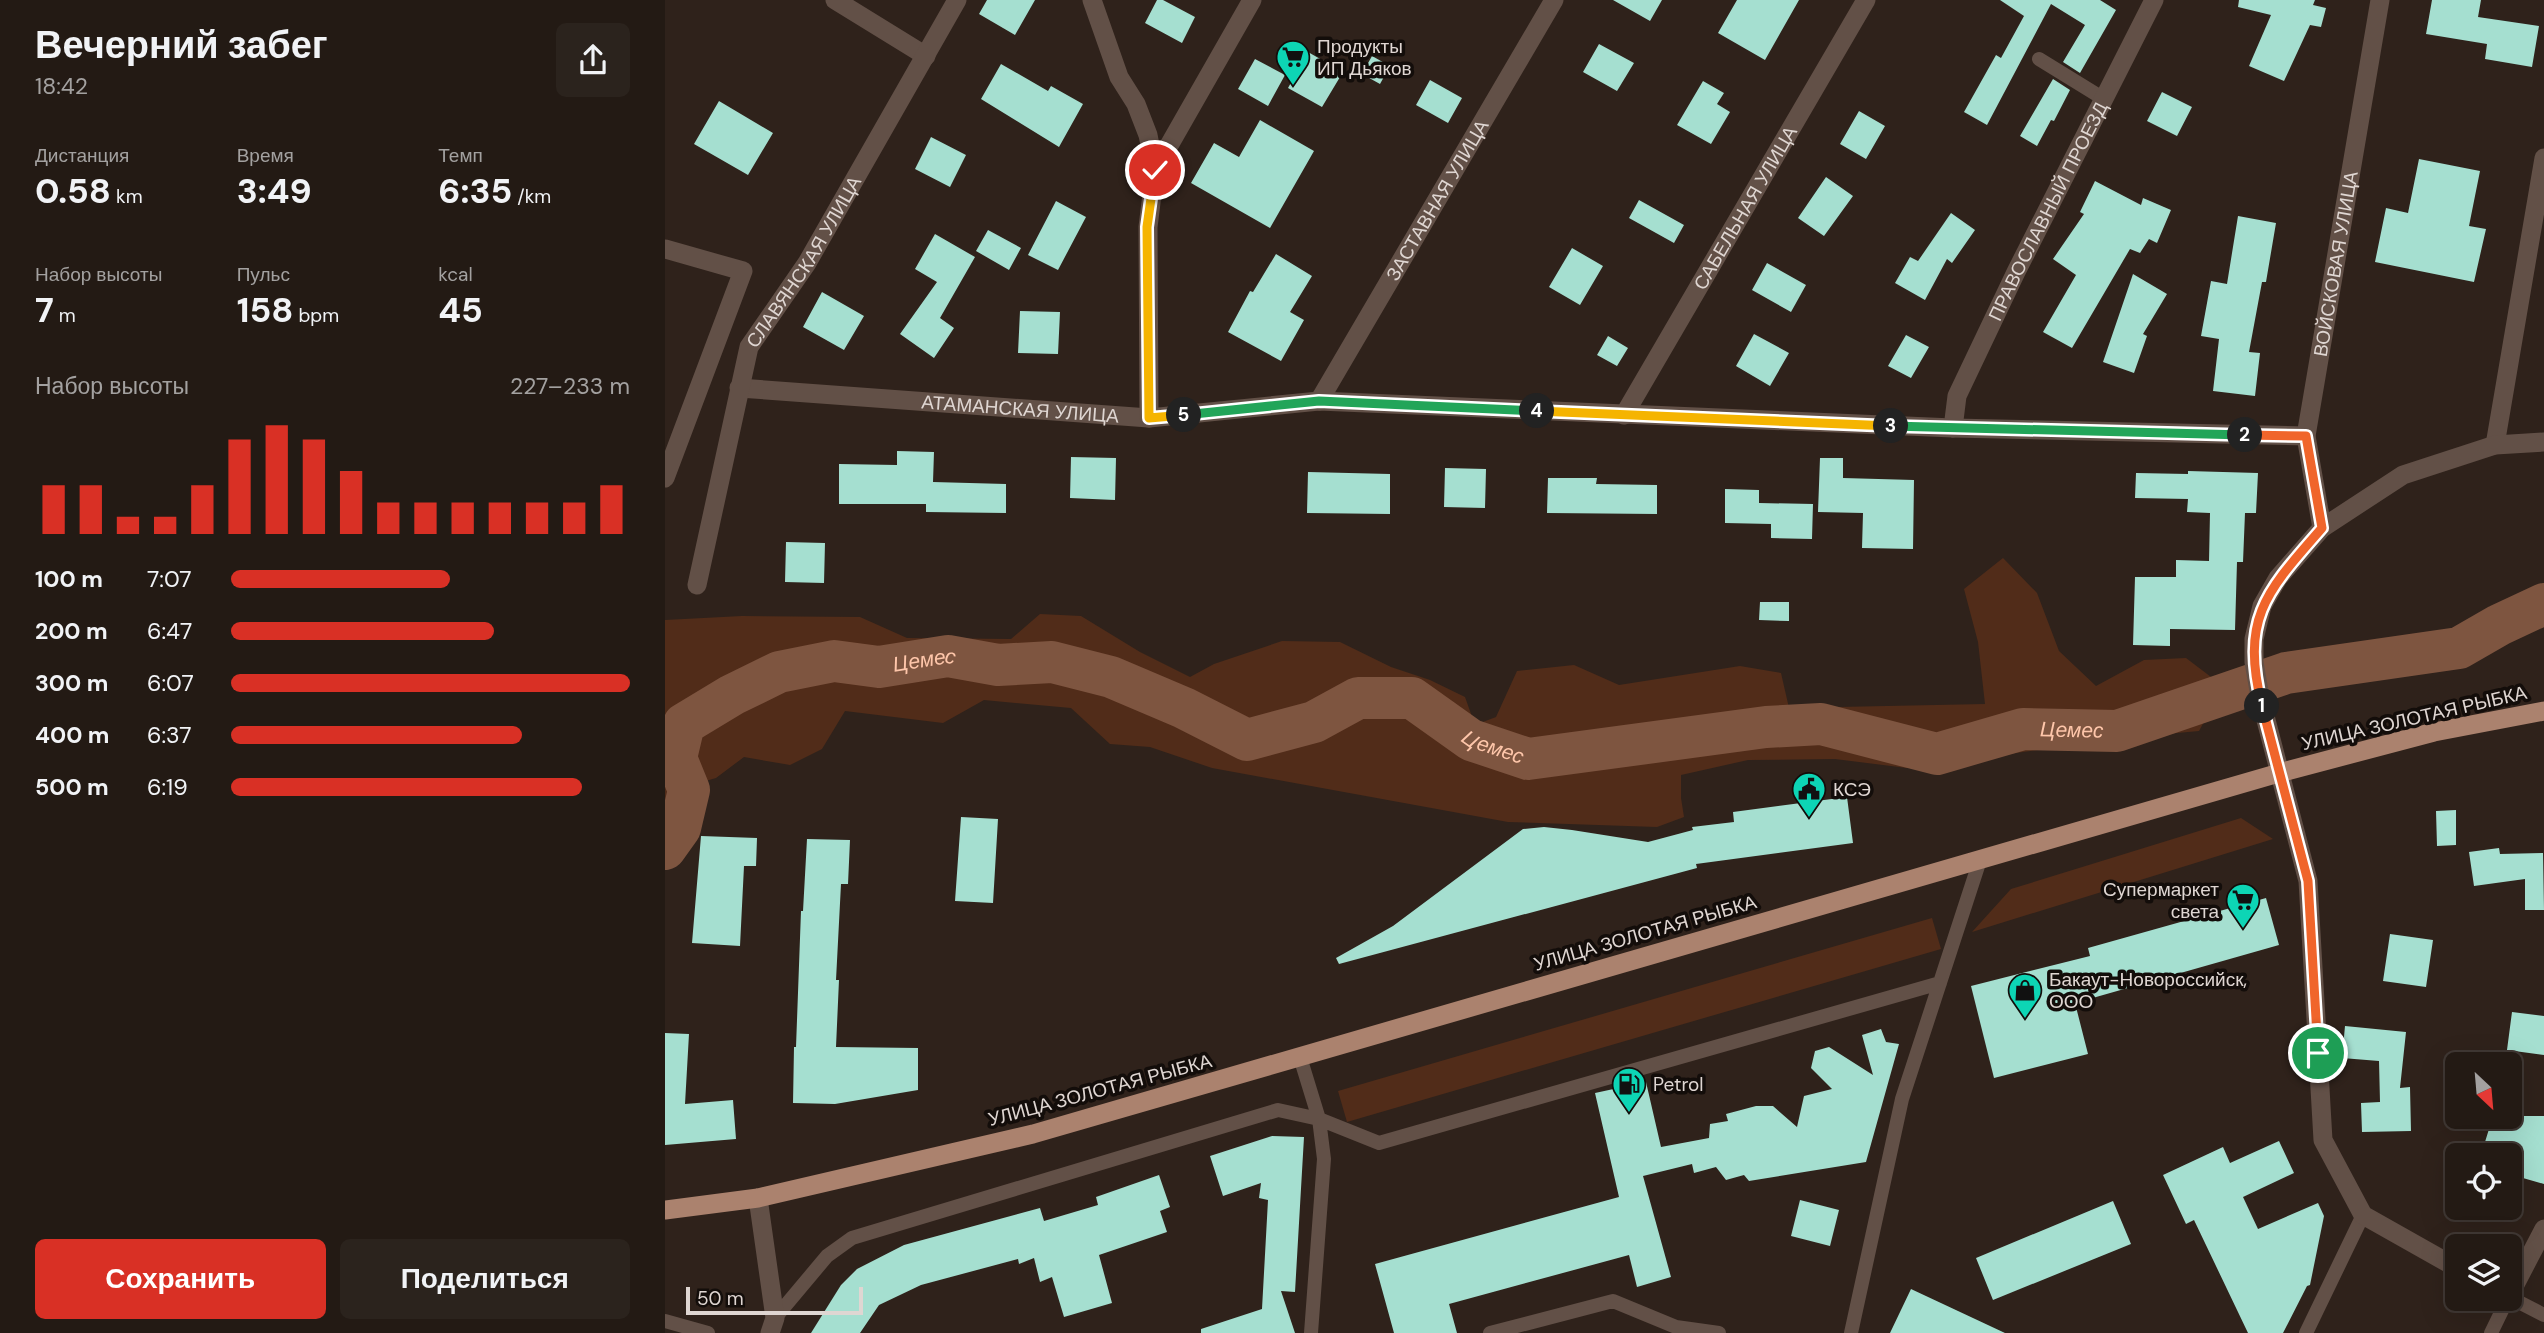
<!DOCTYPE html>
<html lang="ru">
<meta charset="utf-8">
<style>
:root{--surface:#231a14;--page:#2b231d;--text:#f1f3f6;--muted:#a3a1a0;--line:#403834;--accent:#d93025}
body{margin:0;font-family:"DM Sans",sans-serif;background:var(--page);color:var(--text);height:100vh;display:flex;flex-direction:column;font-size:26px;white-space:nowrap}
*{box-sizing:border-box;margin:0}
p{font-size:23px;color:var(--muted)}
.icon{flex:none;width:38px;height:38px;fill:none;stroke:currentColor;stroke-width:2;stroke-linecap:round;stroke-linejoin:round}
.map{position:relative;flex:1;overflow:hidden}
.panel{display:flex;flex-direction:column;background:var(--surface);width:665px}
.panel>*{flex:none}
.needle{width:46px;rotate:154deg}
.fabs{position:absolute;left:1780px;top:1052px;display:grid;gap:14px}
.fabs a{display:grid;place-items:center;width:77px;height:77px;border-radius:10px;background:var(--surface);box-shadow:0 7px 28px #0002,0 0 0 2px var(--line);font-size:35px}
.scale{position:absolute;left:21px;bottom:18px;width:177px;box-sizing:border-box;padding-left:7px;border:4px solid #dfd6d2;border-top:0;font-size:19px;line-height:24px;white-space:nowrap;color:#dfd6d2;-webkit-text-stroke:5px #130d0a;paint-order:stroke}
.pin{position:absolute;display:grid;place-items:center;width:60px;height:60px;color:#fff;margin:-30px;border:4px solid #fff;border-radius:50%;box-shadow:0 2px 7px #0007}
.km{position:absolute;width:35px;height:35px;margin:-18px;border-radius:50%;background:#222;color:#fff;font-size:19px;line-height:35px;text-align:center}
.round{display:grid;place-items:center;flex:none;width:74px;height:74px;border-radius:10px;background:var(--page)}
.head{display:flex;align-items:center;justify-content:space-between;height:119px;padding:0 35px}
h1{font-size:38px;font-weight:700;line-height:52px}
.figures{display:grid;grid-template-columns:repeat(3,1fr);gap:10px;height:119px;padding:7px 35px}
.figures div{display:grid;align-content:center}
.figures b{font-size:35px;font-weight:700}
.figures small{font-size:19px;font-weight:400}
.figures p{font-size:19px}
.chart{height:196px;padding:14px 35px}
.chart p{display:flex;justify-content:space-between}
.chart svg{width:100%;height:126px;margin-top:7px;stroke:var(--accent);stroke-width:6}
.cta{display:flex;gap:14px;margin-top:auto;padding:14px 35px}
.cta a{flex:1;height:80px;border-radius:10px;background:var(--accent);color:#fff;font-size:28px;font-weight:700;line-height:80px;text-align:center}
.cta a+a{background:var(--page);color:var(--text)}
ul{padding:0 35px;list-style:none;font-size:23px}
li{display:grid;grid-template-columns:112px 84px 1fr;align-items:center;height:52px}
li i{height:18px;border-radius:9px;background:var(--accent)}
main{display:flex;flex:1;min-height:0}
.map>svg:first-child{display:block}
</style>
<main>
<section class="panel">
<div class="head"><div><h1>Вечерний забег</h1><p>18:42</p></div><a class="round"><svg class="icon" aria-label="share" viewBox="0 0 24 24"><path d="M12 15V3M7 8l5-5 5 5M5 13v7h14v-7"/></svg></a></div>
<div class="figures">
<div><p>Дистанция</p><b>0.58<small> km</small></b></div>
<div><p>Время</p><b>3:49</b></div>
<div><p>Темп</p><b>6:35<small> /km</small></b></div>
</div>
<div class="figures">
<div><p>Набор высоты</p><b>7<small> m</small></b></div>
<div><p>Пульс</p><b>158<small> bpm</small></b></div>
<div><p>kcal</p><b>45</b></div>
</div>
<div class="chart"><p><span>Набор высоты</span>227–233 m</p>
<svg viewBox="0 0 160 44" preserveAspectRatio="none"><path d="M5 44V27M15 44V27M25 44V38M35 44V38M45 44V27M55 44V11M65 44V6M75 44V11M85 44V22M95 44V33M105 44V33M115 44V33M125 44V33M135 44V33M145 44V33M155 44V27"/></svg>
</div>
<ul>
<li><b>100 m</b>7:07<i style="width:55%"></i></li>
<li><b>200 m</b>6:47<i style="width:66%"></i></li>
<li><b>300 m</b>6:07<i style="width:100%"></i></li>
<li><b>400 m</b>6:37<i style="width:73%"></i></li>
<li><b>500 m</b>6:19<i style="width:88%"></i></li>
</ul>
<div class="cta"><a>Сохранить</a><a>Поделиться</a></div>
</section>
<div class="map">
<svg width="1879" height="1333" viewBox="0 0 1879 1333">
<rect width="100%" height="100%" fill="#2f221b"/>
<path fill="#512c19" d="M 1338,558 L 1372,593 L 1394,651 L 1431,686 L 1479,660 L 1521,658 L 1550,680 L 1547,707 L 1534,731 L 1468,737 L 1242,768 L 1170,759 L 1083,760 L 1016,775 L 1016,798 L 1019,817 L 992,827 L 843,822 L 547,768 L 485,747 L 445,744 L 406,708 L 319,700 L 278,723 L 180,711 L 157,749 L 125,765 L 79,757 L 51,778 L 13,789 L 4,821 L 11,856 L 0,868 L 0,620 L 77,616 L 195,617 L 242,638 L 346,639 L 375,614 L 416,616 L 475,652 L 525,677 L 549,664 L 617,641 L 675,642 L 726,667 L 765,680 L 800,697 L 810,725 L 831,717 L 852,671 L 909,665 L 954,685 L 1075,666 L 1116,673 L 1124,708 L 1320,704 L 1313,642 L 1299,589 Z
M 1576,818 L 1608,839 L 1307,932 L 1346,889 Z
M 1267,918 L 1276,949 L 682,1122 L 673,1091 Z"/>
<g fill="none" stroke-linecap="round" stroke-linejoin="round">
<path stroke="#7e5540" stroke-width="42" id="s1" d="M 0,849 L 15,828 L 24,790 L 11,758 L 19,724 L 67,695 L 114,672 L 169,661 L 214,667 L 283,656 L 333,665 L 387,662 L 446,677 L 519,708 L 582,740 L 649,722 L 693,698 L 747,698 L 806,740 L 863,759 L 1101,727 L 1156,724 L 1272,754 L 1358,729 L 1452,731 L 1621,673 L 1794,648 L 1834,625 L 1879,604"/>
</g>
<path fill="#a5dfd0" d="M 322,0 L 370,0 L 350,35 L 314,14 Z
M 492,0 L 498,0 L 530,17 L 517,43 L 480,23 Z
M 948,0 L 997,0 L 985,21 Z
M 1072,0 L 1134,0 L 1100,60 L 1053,33 Z
M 1335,0 L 1435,0 L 1451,10 L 1415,73 L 1398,62 L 1420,25 L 1386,4 L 1322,125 L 1299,112 L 1331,55 L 1336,58 L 1359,16 Z
M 1574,0 L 1650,0 L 1648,5 L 1661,8 L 1656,27 L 1645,25 L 1619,81 L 1584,66 L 1606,15 L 1573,7 Z
M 1767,0 L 1816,0 L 1813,17 L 1874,26 L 1867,67 L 1820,59 L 1822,44 L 1761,34 Z
M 934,44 L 969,63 L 952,91 L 918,72 Z
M 643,52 L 678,72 L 657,107 L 623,88 Z
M 707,56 L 725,66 L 715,84 L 697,74 Z
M 590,59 L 620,75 L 603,106 L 573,89 Z
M 336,64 L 383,91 L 386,86 L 418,104 L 394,147 L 316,99 Z
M 1388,79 L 1405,90 L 1389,121 L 1386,120 L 1372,146 L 1355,136 Z
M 765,80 L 797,98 L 783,123 L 751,105 Z
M 1038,81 L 1059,93 L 1052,104 L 1065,112 L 1046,144 L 1012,125 Z
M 1497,92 L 1527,107 L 1512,136 L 1482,121 Z
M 54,101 L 108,133 L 83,175 L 29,144 Z
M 1194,111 L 1220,126 L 1201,159 L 1175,144 Z
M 595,120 L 649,151 L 605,228 L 526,183 L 549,143 L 574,157 Z
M 266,137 L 301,155 L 285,187 L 250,169 Z
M 1754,159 L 1815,171 L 1804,226 L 1821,229 L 1809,282 L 1710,262 L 1721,208 L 1743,213 Z
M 1161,177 L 1188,196 L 1159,236 L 1133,218 Z
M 1430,181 L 1476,205 L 1478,198 L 1506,210 L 1492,243 L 1484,239 L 1475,253 L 1465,249 L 1407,348 L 1378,332 L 1411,275 L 1388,259 L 1419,214 L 1415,212 Z
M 974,200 L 1019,225 L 1009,243 L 964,218 Z
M 391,201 L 421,217 L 393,270 L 363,255 Z
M 1286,213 L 1310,230 L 1287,263 L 1282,259 L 1260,300 L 1230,283 L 1245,257 L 1253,261 Z
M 1573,216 L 1611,223 L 1601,282 L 1597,282 L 1584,352 L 1595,353 L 1590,396 L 1548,391 L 1554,339 L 1536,336 L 1546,281 L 1562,284 Z
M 323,230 L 356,248 L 344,270 L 311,251 Z
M 270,234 L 310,257 L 275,318 L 289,328 L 269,358 L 235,334 L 272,282 L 250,269 Z
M 907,248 L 938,266 L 915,305 L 884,287 Z
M 611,254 L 647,276 L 625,312 L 639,320 L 616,361 L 563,332 L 585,291 L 588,292 Z
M 1102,263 L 1141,285 L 1126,312 L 1087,290 Z
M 1468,274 L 1502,294 L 1478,334 L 1482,336 L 1469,373 L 1438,362 Z
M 157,292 L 199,316 L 179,350 L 138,327 Z
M 355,311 L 395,312 L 393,354 L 353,353 Z
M 1089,334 L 1124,353 L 1105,386 L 1071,366 Z
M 1241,335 L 1264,347 L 1246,378 L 1223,366 Z
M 943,336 L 963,348 L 952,366 L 932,355 Z
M 232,451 L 269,452 L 268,482 L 341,484 L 341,513 L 261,512 L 261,504 L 174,504 L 174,464 L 232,465 Z
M 406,457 L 451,458 L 450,500 L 405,498 Z
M 1155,458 L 1178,458 L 1178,478 L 1249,480 L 1248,549 L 1197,548 L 1198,513 L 1153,512 Z
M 780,468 L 821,469 L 820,508 L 779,507 Z
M 1523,471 L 1593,473 L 1591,513 L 1580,513 L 1578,562 L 1572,562 L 1570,630 L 1505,629 L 1505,646 L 1468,645 L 1470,577 L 1511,577 L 1511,560 L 1544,561 L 1545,513 L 1522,512 L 1523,499 L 1470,498 L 1471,473 L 1523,474 Z
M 643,472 L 725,474 L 725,514 L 642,513 Z
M 883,478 L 932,478 L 931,484 L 992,485 L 992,514 L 882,513 Z
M 1060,489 L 1094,490 L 1094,503 L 1148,504 L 1147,539 L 1106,538 L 1106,524 L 1060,523 Z
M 121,542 L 160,543 L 159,583 L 120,582 Z
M 1095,602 L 1124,602 L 1124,621 L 1094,620 Z
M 1182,797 L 1188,843 L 1031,864 L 1032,868 L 674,964 L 671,958 L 728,926 L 858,829 L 879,827 L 907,830 L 983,842 L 1028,830 L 1027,827 L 1069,822 L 1068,812 Z
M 1791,810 L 1791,845 L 1772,846 L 1771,811 Z
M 296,817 L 333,819 L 328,903 L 290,901 Z
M 36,836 L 92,838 L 91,866 L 79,866 L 75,946 L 27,943 Z
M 142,839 L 185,840 L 183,884 L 176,884 L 171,980 L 174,980 L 171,1047 L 253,1048 L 253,1090 L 170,1104 L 128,1103 L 129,1047 L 131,1047 L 136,911 L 138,911 Z
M 1834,848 L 1835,854 L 1878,853 L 1879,910 L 1860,910 L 1860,879 L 1809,886 L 1804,852 Z
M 1601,898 L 1614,945 L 1410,1003 L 1423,1054 L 1329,1078 L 1306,986 L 1425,956 L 1423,948 Z
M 1725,934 L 1768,940 L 1761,987 L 1718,981 Z
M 1847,1012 L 1879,1016 L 1879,1055 L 1842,1050 Z
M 1680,1026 L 1741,1032 L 1735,1088 L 1745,1087 L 1746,1131 L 1697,1132 L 1696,1103 L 1715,1102 L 1714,1061 L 1677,1058 Z
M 1216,1029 L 1221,1042 L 1234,1044 L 1201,1162 L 1084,1181 L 1079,1175 L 1061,1180 L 1051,1167 L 1029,1173 L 1027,1164 L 978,1176 L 1006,1277 L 972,1287 L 964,1255 L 784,1304 L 792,1333 L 729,1333 L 710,1264 L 954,1197 L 930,1093 L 981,1082 L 996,1147 L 1044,1138 L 1045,1124 L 1063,1121 L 1061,1114 L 1091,1106 L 1108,1106 L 1132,1127 L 1139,1096 L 1167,1089 L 1146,1068 L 1150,1051 L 1164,1047 L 1208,1075 L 1197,1035 Z
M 0,1033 L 24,1034 L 20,1104 L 68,1100 L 71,1139 L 0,1145 Z
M 1828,1116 L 1879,1116 L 1879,1184 L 1844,1174 L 1844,1155 L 1816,1155 Z
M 607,1136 L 639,1137 L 630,1292 L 616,1291 L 630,1333 L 536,1333 L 536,1329 L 597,1309 L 603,1200 L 594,1198 L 596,1183 L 558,1196 L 545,1156 Z
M 1614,1141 L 1629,1173 L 1578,1197 L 1593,1229 L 1653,1203 L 1659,1216 L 1645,1285 L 1642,1286 L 1618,1333 L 1583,1333 L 1529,1220 L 1521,1224 L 1498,1175 L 1558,1147 L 1565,1163 Z
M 494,1175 L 505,1207 L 495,1211 L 502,1232 L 434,1255 L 447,1303 L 399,1317 L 387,1277 L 375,1282 L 369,1258 L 354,1264 L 353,1259 L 256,1285 L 214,1305 L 195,1333 L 146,1333 L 176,1285 L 192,1269 L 239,1245 L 375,1208 L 379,1221 L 433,1205 L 431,1197 Z
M 1135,1200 L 1174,1210 L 1165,1246 L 1126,1236 Z
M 1448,1201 L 1466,1244 L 1328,1300 L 1311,1258 Z
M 1246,1289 L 1340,1333 L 1225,1333 Z"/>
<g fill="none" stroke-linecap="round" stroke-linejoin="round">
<path stroke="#625047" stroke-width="14" d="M 1374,59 L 1439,99
M 635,1057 L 654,1119 L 659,1159 L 646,1333
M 1844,1297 L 1879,1315
M 110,1318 L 162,1256 L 187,1238 L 613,1110 L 654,1119 L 714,1143 L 1275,983
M 0,1321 L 43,1333
M 825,1333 L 948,1301 L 1011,1327 L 1054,1333
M 1186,1333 L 1237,1099 L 1315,860
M 1641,1333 L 1698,1215
M 1826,1333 L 1843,1298"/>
<g stroke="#625047" stroke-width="19">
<path d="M 170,0 L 261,56"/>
<path d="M 427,0 L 454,77 L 471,104 L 483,135 L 490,170"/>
<path d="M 0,249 L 78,271 L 0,478"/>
<path id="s2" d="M 74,388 L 484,418 L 654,401 L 1288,428 L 1641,436"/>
<path id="s3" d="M 654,401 L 889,0"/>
<path id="s4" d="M 959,415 L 1201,0"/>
<path d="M 484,418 L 483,227 L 490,170 L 587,0"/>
<path id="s5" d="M 1288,428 L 1292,396 L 1351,272 L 1489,0"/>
<path d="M 1830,445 L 1879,158"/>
<path id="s6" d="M 1657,528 L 1641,436 L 1715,0"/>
<path id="s7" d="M 32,585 L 84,347 L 142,263 L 292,0"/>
<path d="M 93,1198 L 110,1318 L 105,1333"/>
<path d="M 1792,1268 L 1698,1215 L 1658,1140 L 1643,881 L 1595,697 L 1589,662 L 1589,639 L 1597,606 L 1613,578 L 1657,528 L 1738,475 L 1830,445 L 1879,442"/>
<path d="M 1844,1296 L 1879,1229"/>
</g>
<path stroke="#ab826e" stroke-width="19" d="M 0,1210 L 93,1198 L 368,1134 L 1614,773 L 1769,732 L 1879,711"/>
</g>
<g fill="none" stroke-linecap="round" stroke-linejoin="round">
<defs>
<path id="split-1" d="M 1597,706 L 1643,881 L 1653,1053"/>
<path id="split-2" d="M 1580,435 L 1641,436 L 1657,528 C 1602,591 1575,617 1597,706"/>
<path id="split-3" d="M 1226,426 L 1580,435"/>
<path id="split-4" d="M 872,411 L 1226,426"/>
<path id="split-5" d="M 519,415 L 654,401 L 872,411"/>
<path id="split-6" d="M 490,170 L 482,227 L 484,418 L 519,415"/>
</defs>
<use href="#split-1" stroke="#fff" stroke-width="14"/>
<use href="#split-2" stroke="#fff" stroke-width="14"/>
<use href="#split-3" stroke="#fff" stroke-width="14"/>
<use href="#split-4" stroke="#fff" stroke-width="14"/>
<use href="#split-5" stroke="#fff" stroke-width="14"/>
<use href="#split-6" stroke="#fff" stroke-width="14"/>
<use href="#split-1" stroke="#f0652b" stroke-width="9"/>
<use href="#split-2" stroke="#f0652b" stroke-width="9"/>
<use href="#split-3" stroke="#22a559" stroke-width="9"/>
<use href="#split-4" stroke="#f5b400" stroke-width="9"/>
<use href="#split-5" stroke="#22a559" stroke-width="9"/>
<use href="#split-6" stroke="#f5b400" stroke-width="9"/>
</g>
<defs>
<symbol id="supermarket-pin" viewBox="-11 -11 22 30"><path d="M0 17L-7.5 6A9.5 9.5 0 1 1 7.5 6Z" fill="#0dd5b5" stroke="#130d0a"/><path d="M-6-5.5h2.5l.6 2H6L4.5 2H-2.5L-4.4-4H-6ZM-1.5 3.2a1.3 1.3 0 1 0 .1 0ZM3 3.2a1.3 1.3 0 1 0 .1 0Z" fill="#111"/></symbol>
<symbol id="civic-pin" viewBox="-11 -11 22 30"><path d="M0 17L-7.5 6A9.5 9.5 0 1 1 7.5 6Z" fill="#0dd5b5" stroke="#130d0a"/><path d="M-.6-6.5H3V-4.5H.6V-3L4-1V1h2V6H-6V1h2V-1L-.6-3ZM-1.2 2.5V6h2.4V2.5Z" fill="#111"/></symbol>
<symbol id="shop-pin" viewBox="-11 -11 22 30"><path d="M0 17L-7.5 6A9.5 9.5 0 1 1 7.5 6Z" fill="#0dd5b5" stroke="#130d0a"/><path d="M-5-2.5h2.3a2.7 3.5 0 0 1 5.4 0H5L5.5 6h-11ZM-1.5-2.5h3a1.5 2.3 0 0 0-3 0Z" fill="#111"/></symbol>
<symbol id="fuel-pin" viewBox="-11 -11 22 30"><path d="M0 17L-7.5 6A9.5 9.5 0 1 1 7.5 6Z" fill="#0dd5b5" stroke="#130d0a"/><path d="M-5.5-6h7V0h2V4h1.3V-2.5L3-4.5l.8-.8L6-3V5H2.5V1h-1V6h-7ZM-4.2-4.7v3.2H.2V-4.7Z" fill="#111"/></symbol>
</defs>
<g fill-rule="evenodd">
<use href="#supermarket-pin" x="609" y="38" width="38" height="52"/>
<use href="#civic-pin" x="1125" y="770" width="38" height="52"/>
<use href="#supermarket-pin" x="1559" y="881" width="38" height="52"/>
<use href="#shop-pin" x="1341" y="971" width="38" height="52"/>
<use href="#fuel-pin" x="945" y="1065" width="38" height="52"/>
</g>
<g text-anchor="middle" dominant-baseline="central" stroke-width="7" stroke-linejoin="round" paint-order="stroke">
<g font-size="19" fill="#dfd6d2" stroke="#130d0a" text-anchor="start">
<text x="652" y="46">Продукты<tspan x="652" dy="22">ИП Дьяков</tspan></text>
<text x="1168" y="789">КСЭ</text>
<text x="1554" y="889" text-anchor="end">Супермаркет<tspan x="1554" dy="22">света</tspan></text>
<text x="1384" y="979">Бакаут-Новороссийск,<tspan x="1384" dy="22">ООО</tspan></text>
<text x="988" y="1084">Petrol</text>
</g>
<g font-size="19" fill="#dfd6d2" stroke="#130d0a">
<text stroke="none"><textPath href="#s3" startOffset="233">ЗАСТАВНАЯ УЛИЦА</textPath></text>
<text stroke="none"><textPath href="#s4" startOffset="240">САБЕЛЬНАЯ УЛИЦА</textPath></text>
<text stroke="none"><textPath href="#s5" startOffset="238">ПРАВОСЛАВНЫЙ ПРОЕЗД</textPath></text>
<text stroke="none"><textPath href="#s7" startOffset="345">СЛАВЯНСКАЯ УЛИЦА</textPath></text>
<text stroke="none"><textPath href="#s6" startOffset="268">ВОЙСКОВАЯ УЛИЦА</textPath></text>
<text stroke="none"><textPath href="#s2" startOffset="282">АТАМАНСКАЯ УЛИЦА</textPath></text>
<text transform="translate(1749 718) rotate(-13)">УЛИЦА ЗОЛОТАЯ РЫБКА</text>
<text transform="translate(980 933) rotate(-16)">УЛИЦА ЗОЛОТАЯ РЫБКА</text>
<text transform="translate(435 1090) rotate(-15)">УЛИЦА ЗОЛОТАЯ РЫБКА</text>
</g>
<g font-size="21" font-style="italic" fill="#fec6aa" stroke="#130d0a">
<text stroke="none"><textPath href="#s1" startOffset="390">Цемес</textPath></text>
<text stroke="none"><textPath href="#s1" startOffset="1589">Цемес</textPath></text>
<text stroke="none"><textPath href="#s1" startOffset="999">Цемес</textPath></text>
</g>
</g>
</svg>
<div class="fabs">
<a><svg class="needle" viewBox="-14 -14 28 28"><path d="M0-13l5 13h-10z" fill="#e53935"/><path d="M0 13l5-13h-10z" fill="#a3a1a0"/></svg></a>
<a><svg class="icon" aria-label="locate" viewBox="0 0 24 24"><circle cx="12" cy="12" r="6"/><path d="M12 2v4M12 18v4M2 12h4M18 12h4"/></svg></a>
<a><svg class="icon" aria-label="layers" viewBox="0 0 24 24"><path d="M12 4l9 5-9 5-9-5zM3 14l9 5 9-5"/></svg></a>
</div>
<div class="scale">50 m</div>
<div class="pin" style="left:1653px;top:1053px;background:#1e9e55"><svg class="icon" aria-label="arrive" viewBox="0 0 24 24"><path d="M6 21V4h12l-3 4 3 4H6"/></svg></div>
<div class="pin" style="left:490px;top:170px;background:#d93025"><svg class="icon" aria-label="check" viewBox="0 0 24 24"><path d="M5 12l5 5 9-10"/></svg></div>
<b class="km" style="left:1597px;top:706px">1</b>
<b class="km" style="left:1580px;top:435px">2</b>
<b class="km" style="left:1226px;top:426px">3</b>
<b class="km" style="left:872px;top:411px">4</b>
<b class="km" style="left:519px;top:415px">5</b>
</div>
</main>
